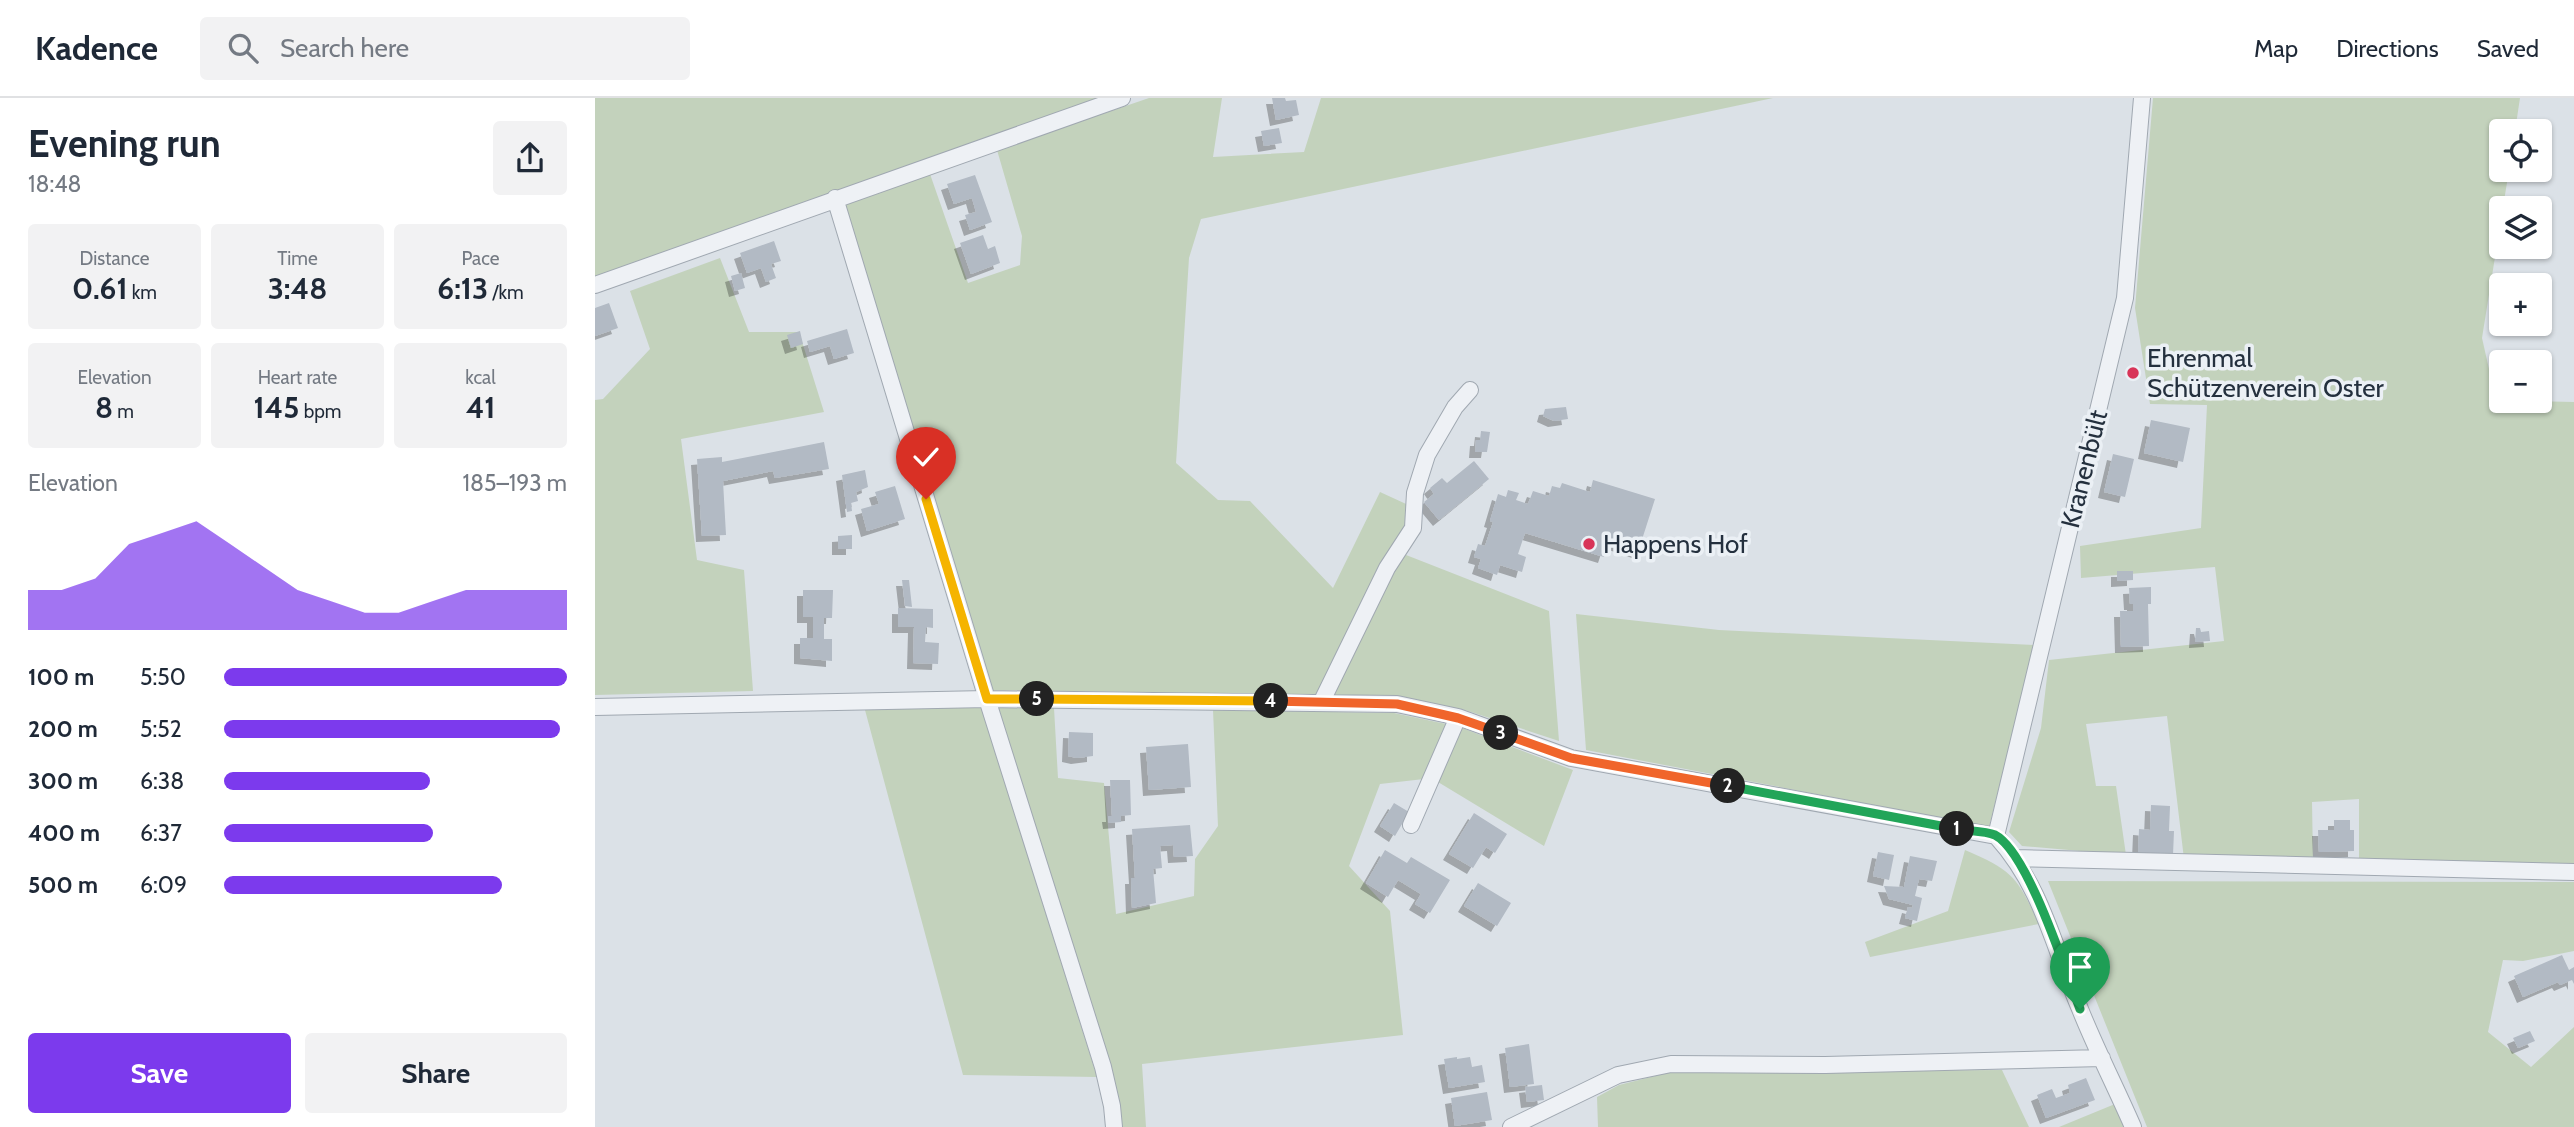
<!DOCTYPE html>
<meta charset="utf-8">
<style>
:root{--surface:#fff;--page:#f2f2f3;--text:#1f2937;--muted:#747a83;--line:#e0e1e3;--accent:#7c3aed}
body{margin:0;font-family:Cabin,sans-serif;background:var(--page);color:var(--text);height:100vh;display:flex;flex-direction:column;font-size:26px;white-space:nowrap}
*{box-sizing:border-box;margin:0}
p{font-size:23px;color:var(--muted)}
.icon{flex:none;width:38px;height:38px;fill:none;stroke:currentColor;stroke-width:2;stroke-linecap:round;stroke-linejoin:round}
.map{position:relative;flex:1;overflow:hidden}
.drawer{display:flex;flex-direction:column;background:var(--surface);width:595px}
.drawer>*{flex:none}
.controls{position:absolute;left:1894px;top:21px;display:grid;gap:14px}
.controls a{display:grid;place-items:center;width:63px;height:63px;border-radius:7px;background:var(--surface);box-shadow:0 2px 5px #0004;font-size:35px}
.pin{position:absolute;display:grid;place-items:center;width:60px;height:60px;color:#fff;margin:-72px -30px;border-radius:50% 50% 50% 0;rotate:-45deg;box-shadow:0 0 7px #0007}
.pin .icon{rotate:45deg}
.km{position:absolute;width:35px;height:35px;margin:-18px;border-radius:50%;background:#222;color:#fff;font-size:19px;line-height:35px;text-align:center}
.round{display:grid;place-items:center;flex:none;width:74px;height:74px;border-radius:7px;background:var(--page)}
.headline{display:flex;align-items:center;justify-content:space-between;height:119px;padding:0 28px}
h1{font-size:38px;font-weight:700;line-height:52px}
.stats{display:grid;grid-template-columns:repeat(3,1fr);gap:10px;height:119px;padding:7px 28px}
.stats div{display:grid;align-content:center;border-radius:7px;background:var(--page);text-align:center}
.stats b{font-size:30px;font-weight:700}
.stats small{font-size:19px;font-weight:400}
.stats p{font-size:19px}
.chart{height:196px;padding:14px 28px}
.chart p{display:flex;justify-content:space-between}
.chart svg{width:100%;height:126px;margin-top:7px;fill:var(--accent);opacity:.7}
.action{display:flex;gap:14px;margin-top:auto;padding:14px 28px}
.action a{flex:1;height:80px;border-radius:7px;background:var(--accent);color:#fff;font-size:28px;font-weight:700;line-height:80px;text-align:center}
.action a+a{background:var(--page);color:var(--text)}
ul{padding:0 28px;list-style:none;font-size:23px}
li{display:grid;grid-template-columns:112px 84px 1fr;align-items:center;height:52px}
li i{height:18px;border-radius:9px;background:var(--accent)}
header{display:flex;align-items:center;gap:42px;box-sizing:border-box;height:98px;padding:0 35px;background:var(--surface);border-bottom:2px solid var(--line)}
header strong{font-size:33px}
nav{display:flex;gap:38px;margin-inline-start:auto;font-size:24px}
.search{width:490px;height:63px;background:var(--page);display:flex;align-items:center;gap:18px;box-sizing:border-box;padding:0 24px;border-radius:7px;color:var(--muted);font-size:26px}
main{display:flex;flex:1;min-height:0}
.map>svg:first-child{display:block}
</style>
<header>
<strong>Kadence</strong>
<div class="search"><svg class="icon" aria-label="search" viewBox="0 0 24 24"><circle cx="10" cy="10" r="6"/><path d="M15 15l6 6"/></svg>Search here</div>
<nav><a>Map</a><a>Directions</a><a>Saved</a></nav>
</header>
<main>
<section class="drawer">
<div class="headline"><div><h1>Evening run</h1><p>18:48</p></div><a class="round"><svg class="icon" aria-label="share" viewBox="0 0 24 24"><path d="M12 15V3M7 8l5-5 5 5M5 13v7h14v-7"/></svg></a></div>
<div class="stats">
<div><p>Distance</p><b>0.61<small> km</small></b></div>
<div><p>Time</p><b>3:48</b></div>
<div><p>Pace</p><b>6:13<small> /km</small></b></div>
</div>
<div class="stats">
<div><p>Elevation</p><b>8<small> m</small></b></div>
<div><p>Heart rate</p><b>145<small> bpm</small></b></div>
<div><p>kcal</p><b>41</b></div>
</div>
<div class="chart"><p><span>Elevation</span>185–193 m</p>
<svg viewBox="0 0 160 44" preserveAspectRatio="none"><path d="M0 44V30L10 30L20 26L30 14L40 10L50 6L60 14L70 22L80 30L90 34L100 38L110 38L120 34L130 30L140 30L150 30L160 30V44z"/></svg>
</div>
<ul>
<li><b>100 m</b>5:50<i style="width:100%"></i></li>
<li><b>200 m</b>5:52<i style="width:98%"></i></li>
<li><b>300 m</b>6:38<i style="width:60%"></i></li>
<li><b>400 m</b>6:37<i style="width:61%"></i></li>
<li><b>500 m</b>6:09<i style="width:81%"></i></li>
</ul>
<div class="action"><a>Save</a><a>Share</a></div>
</section>
<div class="map">
<svg width="1979" height="1029" viewBox="0 0 1979 1029">
<defs>
<filter id="shadow"><feDropShadow dx="-6" dy="6" stdDeviation="0" flood-color="#0004"/></filter>
</defs>
<rect width="100%" height="100%" fill="#dbe1e7"/>
<path fill="#c3d2bc" d="M 0,0 L 506,0 L 0,179 Z
M 554,0 L 627,0 L 618,59 L 709,54 L 726,0 L 1178,0 L 606,121 L 594,160 L 581,365 L 623,402 L 655,403 L 738,490 L 785,394 L 822,411 L 806,455 L 954,513 L 964,643 L 870,612 L 805,598 L 398,592 L 249,105 L 335,76 L 373,185 L 425,167 L 427,138 L 402,52 Z
M 1558,0 L 1925,0 L 1920,33 L 1906,33 L 1906,72 L 1914,72 L 1887,240 L 1901,302 L 1979,304 L 1979,768 L 1764,762 L 1764,701 L 1717,704 L 1718,762 L 1589,761 L 1572,618 L 1491,626 L 1501,688 L 1521,688 L 1531,757 L 1427,748 L 1414,734 L 1446,630 L 1454,562 L 1629,543 L 1620,469 L 1486,480 L 1485,448 L 1606,430 L 1612,307 L 1555,306 L 1540,210 Z
M 125,160 L 154,234 L 204,234 L 229,314 L 86,341 L 102,462 L 149,472 L 158,593 L 0,597 L 0,302 L 8,301 L 55,251 L 35,193 Z
M 981,516 L 1124,532 L 1440,547 L 1394,729 L 991,652 Z
M 402,607 L 459,610 L 463,680 L 509,685 L 521,816 L 599,798 L 600,761 L 623,728 L 618,612 L 799,615 L 851,626 L 829,681 L 785,686 L 754,768 L 795,813 L 808,937 L 547,966 L 551,1029 L 525,1029 Z
M 386,609 L 502,979 L 368,977 L 270,612 Z
M 867,630 L 978,672 L 949,748 L 843,684 Z
M 1370,752 C 1419,773 1422,779 1444,826 L 1275,859 L 1270,844 L 1353,813 Z
M 1453,783 L 1979,784 L 1979,853 L 1928,863 L 1908,862 L 1893,934 L 1936,969 L 1979,929 L 1979,1029 L 1552,1029 Z
M 1407,972 L 1434,1029 L 1003,1029 L 1002,999 L 1024,987 L 1076,974 Z
M 1520,1006 L 1529,1029 L 1464,1029 Z"/>
<path fill="#b2bac4" filter="url(#shadow)" d="M 677,0 L 690,0 L 691,3 L 701,2 L 704,17 L 681,22 Z
M 684,30 L 687,45 L 669,48 L 666,33 Z
M 380,77 L 397,124 L 375,132 L 370,117 L 381,114 L 377,100 L 359,106 L 352,86 Z
M 388,137 L 393,151 L 400,148 L 405,165 L 376,176 L 365,145 Z
M 179,143 L 186,163 L 176,166 L 181,180 L 171,184 L 166,170 L 152,175 L 145,155 Z
M 146,175 L 150,190 L 140,193 L 136,178 Z
M 14,205 L 23,230 L 0,238 L 0,210 Z
M 252,231 L 259,255 L 239,261 L 235,248 L 215,254 L 212,243 Z
M 205,233 L 208,246 L 196,250 L 192,237 Z
M 971,309 L 973,321 L 959,323 L 948,318 L 950,311 Z
M 1556,322 L 1595,330 L 1588,364 L 1549,355 Z
M 886,333 L 895,334 L 892,354 L 880,354 L 881,342 L 885,342 Z
M 229,344 L 234,371 L 180,380 L 178,373 L 128,383 L 131,437 L 107,438 L 102,361 L 127,359 L 127,364 Z
M 1518,356 L 1539,361 L 1530,399 L 1509,394 Z
M 879,363 L 894,381 L 844,422 L 829,404 L 839,396 L 835,390 L 847,380 L 852,385 Z
M 270,372 L 273,389 L 261,394 L 263,403 L 256,405 L 257,413 L 252,414 L 247,377 Z
M 998,382 L 1060,401 L 1043,454 L 1014,444 L 1009,459 L 930,435 L 923,456 L 931,459 L 927,474 L 905,467 L 902,477 L 883,470 L 886,461 L 879,459 L 883,446 L 890,448 L 898,424 L 895,423 L 903,396 L 911,399 L 913,392 L 924,395 L 921,402 L 933,406 L 938,393 L 954,398 L 957,388 L 965,390 L 967,385 L 995,394 Z
M 300,388 L 310,421 L 272,433 L 266,411 L 284,406 L 280,394 Z
M 257,437 L 257,451 L 243,451 L 243,438 Z
M 1522,473 L 1538,473 L 1538,482 L 1522,483 Z
M 307,482 L 314,482 L 317,509 L 310,508 Z
M 1556,489 L 1556,506 L 1553,506 L 1554,548 L 1526,549 L 1525,513 L 1538,513 L 1538,506 L 1535,506 L 1534,490 Z
M 208,492 L 238,492 L 237,520 L 229,520 L 229,541 L 237,541 L 237,563 L 205,560 L 205,540 L 218,540 L 218,519 L 208,519 Z
M 303,510 L 338,511 L 338,530 L 331,529 L 330,544 L 344,545 L 343,566 L 318,565 L 319,529 L 303,529 Z
M 1601,530 L 1605,530 L 1606,534 L 1614,533 L 1615,543 L 1600,544 Z
M 474,634 L 498,635 L 498,658 L 482,660 L 473,658 Z
M 593,646 L 596,689 L 554,692 L 551,649 Z
M 515,682 L 535,682 L 536,717 L 526,718 L 526,724 L 514,725 L 513,718 L 517,718 Z
M 799,705 L 814,714 L 800,738 L 785,728 Z
M 1556,707 L 1575,708 L 1574,733 L 1579,733 L 1578,757 L 1543,755 L 1544,731 L 1555,732 Z
M 879,715 L 912,736 L 900,755 L 891,749 L 878,770 L 854,756 Z
M 1739,722 L 1755,722 L 1755,732 L 1759,732 L 1759,753 L 1724,754 L 1723,732 L 1739,732 Z
M 595,727 L 598,758 L 579,759 L 578,747 L 565,748 L 567,770 L 558,771 L 561,805 L 537,810 L 536,780 L 540,780 L 537,731 Z
M 790,752 L 812,765 L 816,759 L 855,782 L 835,815 L 820,806 L 826,796 L 803,782 L 793,799 L 771,785 Z
M 1283,754 L 1299,757 L 1294,782 L 1278,778 Z
M 1315,758 L 1342,763 L 1337,783 L 1324,781 L 1320,798 L 1327,800 L 1322,823 L 1310,820 L 1313,809 L 1317,810 L 1318,807 L 1294,801 L 1289,788 L 1309,789 Z
M 883,785 L 916,805 L 902,828 L 869,808 Z
M 1967,857 L 1974,872 L 1979,869 L 1979,886 L 1977,882 L 1965,887 L 1963,884 L 1928,899 L 1919,878 Z
M 1935,933 L 1940,943 L 1923,950 L 1918,940 Z
M 934,946 L 939,986 L 915,989 L 910,950 Z
M 862,959 L 862,961 L 875,959 L 877,969 L 887,967 L 890,984 L 854,990 L 849,961 Z
M 1491,980 L 1500,1002 L 1451,1020 L 1442,997 L 1457,991 L 1461,1000 L 1475,995 L 1473,987 Z
M 947,987 L 949,1002 L 932,1004 L 930,989 Z
M 892,994 L 897,1022 L 860,1028 L 856,1000 Z"/>
<g fill="none" stroke-linecap="round" stroke-linejoin="round">
<defs>
<path id="minor" d="M 240,100 L 392,601 L 508,969 L 517,1008 L 519,1029
M 0,187 L 527,0
M 726,605 L 792,470 L 818,430 L 820,395 L 832,357 L 860,309 L 875,292
M 0,609 L 392,601 L 802,606 L 863,619 L 976,660 L 1401,738 C 1448,790 1458,848 1485,911 C 1501,951 1521,990 1538,1029
M 816,727 L 863,619
M 1401,738 L 1530,200 L 1547,0
M 1421,760 L 1979,774
M 916,1029 L 1023,977 L 1076,966 L 1230,967 L 1507,960"/>
</defs>
<use href="#minor" stroke="#a0a8b1" stroke-width="18"/>
<use href="#minor" stroke="#eef1f5" stroke-width="16"/>
</g>
<g fill="none" stroke-linecap="round" stroke-linejoin="round">
<defs>
<path id="split-1" d="M 1362,731 C 1373,733 1390,733 1400,737 C 1433,754 1471,875 1485,911"/>
<path id="split-2" d="M 1133,688 L 1362,731"/>
<path id="split-3" d="M 906,635 L 976,660 L 1133,688"/>
<path id="split-4" d="M 676,603 L 802,606 L 863,620 L 906,635"/>
<path id="split-5" d="M 442,601 L 676,603"/>
<path id="split-6" d="M 331,401 L 392,601 L 442,601"/>
</defs>
<use href="#split-1" stroke="#fff" stroke-width="14"/>
<use href="#split-2" stroke="#fff" stroke-width="14"/>
<use href="#split-3" stroke="#fff" stroke-width="14"/>
<use href="#split-4" stroke="#fff" stroke-width="14"/>
<use href="#split-5" stroke="#fff" stroke-width="14"/>
<use href="#split-6" stroke="#fff" stroke-width="14"/>
<use href="#split-1" stroke="#22a559" stroke-width="9"/>
<use href="#split-2" stroke="#22a559" stroke-width="9"/>
<use href="#split-3" stroke="#f0652b" stroke-width="9"/>
<use href="#split-4" stroke="#f0652b" stroke-width="9"/>
<use href="#split-5" stroke="#f5b400" stroke-width="9"/>
<use href="#split-6" stroke="#f5b400" stroke-width="9"/>
</g>
<g fill="#d83458" stroke="#ebf0f5" stroke-width="2.5">
<circle cx="1538" cy="275" r="7"/>
<circle cx="994" cy="446" r="7"/>
</g>
<g text-anchor="middle" dominant-baseline="central" stroke-width="7" stroke-linejoin="round" paint-order="stroke">
<g font-size="26" fill="#24303e" stroke="#ebf0f5" text-anchor="start">
<text x="1552" y="260">Ehrenmal<tspan x="1552" dy="30">Schützenverein Oster</tspan></text>
<text x="1008" y="446">Happens Hof</text>
</g>
<g font-size="26" fill="#24303e" stroke="#ebf0f5">
<text transform="translate(1489 371) rotate(-76)">Kranenbült</text>
</g>
</g>
</svg>
<div class="controls">
<a><svg class="icon" aria-label="locate" viewBox="0 0 24 24"><circle cx="12" cy="12" r="6"/><path d="M12 2v4M12 18v4M2 12h4M18 12h4"/></svg></a>
<a><svg class="icon" aria-label="layers" viewBox="0 0 24 24"><path d="M12 4l9 5-9 5-9-5zM3 14l9 5 9-5"/></svg></a>
<a>+</a>
<a>−</a>
</div>
<div class="pin" style="left:1485px;top:911px;background:#1e9e55"><svg class="icon" aria-label="arrive" viewBox="0 0 24 24"><path d="M6 21V4h12l-3 4 3 4H6"/></svg></div>
<div class="pin" style="left:331px;top:401px;background:#d93025"><svg class="icon" aria-label="check" viewBox="0 0 24 24"><path d="M5 12l5 5 9-10"/></svg></div>
<b class="km" style="left:1362px;top:731px">1</b>
<b class="km" style="left:1133px;top:688px">2</b>
<b class="km" style="left:906px;top:635px">3</b>
<b class="km" style="left:676px;top:603px">4</b>
<b class="km" style="left:442px;top:601px">5</b>
</div>
</main>
